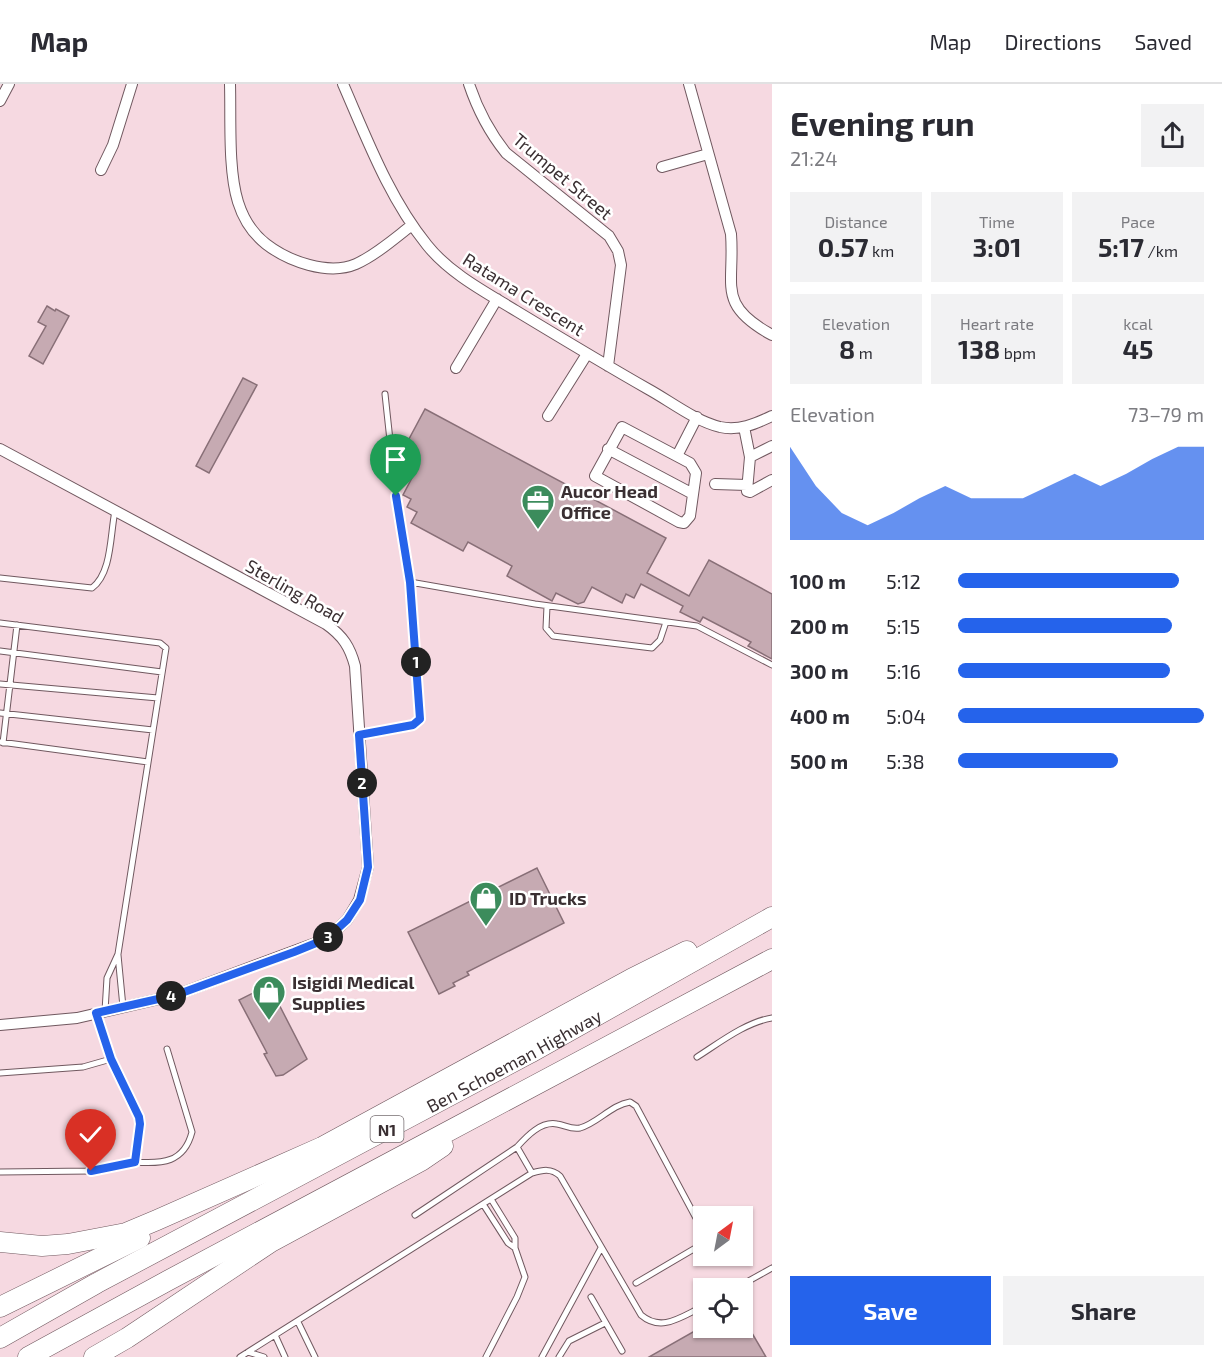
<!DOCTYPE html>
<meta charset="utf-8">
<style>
:root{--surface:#fff;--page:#f2f2f3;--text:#2b2b33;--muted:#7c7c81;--line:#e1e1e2;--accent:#2563eb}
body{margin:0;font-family:"Exo 2",sans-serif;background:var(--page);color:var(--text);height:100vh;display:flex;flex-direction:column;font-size:22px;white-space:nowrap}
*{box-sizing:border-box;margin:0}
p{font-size:20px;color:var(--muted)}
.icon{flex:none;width:33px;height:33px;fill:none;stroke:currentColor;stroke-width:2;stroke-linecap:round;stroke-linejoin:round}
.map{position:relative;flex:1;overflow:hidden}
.panel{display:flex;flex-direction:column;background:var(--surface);width:450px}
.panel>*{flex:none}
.needle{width:39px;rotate:32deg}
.buttons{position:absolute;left:693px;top:1122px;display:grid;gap:12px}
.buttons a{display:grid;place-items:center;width:60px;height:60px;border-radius:0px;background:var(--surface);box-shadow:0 2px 4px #0004;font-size:30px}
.pin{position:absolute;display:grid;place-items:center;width:51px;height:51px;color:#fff;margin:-62px -26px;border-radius:50% 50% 50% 0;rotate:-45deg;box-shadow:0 0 6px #0007}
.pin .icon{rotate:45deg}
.km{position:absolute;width:30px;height:30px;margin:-15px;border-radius:50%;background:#222;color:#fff;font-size:16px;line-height:30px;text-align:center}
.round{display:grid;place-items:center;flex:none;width:63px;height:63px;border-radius:0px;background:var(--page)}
.head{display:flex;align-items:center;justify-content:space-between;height:102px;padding:0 18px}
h1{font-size:33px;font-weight:700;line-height:45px}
.metrics{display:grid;grid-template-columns:repeat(3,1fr);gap:9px;height:102px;padding:6px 18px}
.metrics div{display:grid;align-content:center;border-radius:0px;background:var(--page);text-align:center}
.metrics b{font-size:26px;font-weight:700}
.metrics small{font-size:16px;font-weight:400}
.metrics p{font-size:16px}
.chart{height:168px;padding:12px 18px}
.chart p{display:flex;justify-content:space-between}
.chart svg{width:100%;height:108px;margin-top:6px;fill:var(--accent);opacity:.7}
.primary-button{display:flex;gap:12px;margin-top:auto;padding:12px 18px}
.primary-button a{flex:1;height:69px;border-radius:0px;background:var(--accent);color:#fff;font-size:24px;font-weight:700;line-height:69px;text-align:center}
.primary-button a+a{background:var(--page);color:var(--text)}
ul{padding:0 18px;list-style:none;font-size:20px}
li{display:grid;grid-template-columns:96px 72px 1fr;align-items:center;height:45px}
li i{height:15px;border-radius:8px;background:var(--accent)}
header{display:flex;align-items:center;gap:36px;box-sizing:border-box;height:84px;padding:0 30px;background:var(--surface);border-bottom:2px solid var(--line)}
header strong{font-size:28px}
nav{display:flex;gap:33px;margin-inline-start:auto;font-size:21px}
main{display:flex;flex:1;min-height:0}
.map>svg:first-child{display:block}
</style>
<header>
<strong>Map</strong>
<nav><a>Map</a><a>Directions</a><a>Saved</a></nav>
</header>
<main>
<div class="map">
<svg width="772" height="1273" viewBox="0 0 772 1273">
<rect width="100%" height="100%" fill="#f6d9e1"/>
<path fill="#c6aab2" stroke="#886f77" stroke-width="1.5" d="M 47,222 L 55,227 L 56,225 L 69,232 L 43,280 L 29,272 L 46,242 L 38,238 Z
M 243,294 L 257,301 L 209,389 L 196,382 Z
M 425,325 L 666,454 L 647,489 L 689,512 L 709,476 L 772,510 L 772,575 L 748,562 L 751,558 L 703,533 L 700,538 L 680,528 L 683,522 L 641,500 L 634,514 L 626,510 L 622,519 L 592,503 L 584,518 L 578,520 L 556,509 L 552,517 L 507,492 L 512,482 L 468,458 L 463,467 L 411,439 L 417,428 L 407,423 L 411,415 L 403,411 L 414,390 L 401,384 L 407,373 L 401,370 Z
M 537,784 L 564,839 L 467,888 L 469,891 L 453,899 L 455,902 L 439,910 L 408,848 Z
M 269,901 L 307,975 L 283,991 L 276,992 L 264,970 L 267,969 L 239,916 Z
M 700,1244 L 749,1244 L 766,1273 L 649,1273 Z"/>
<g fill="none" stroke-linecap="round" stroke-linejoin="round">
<defs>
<path id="lane" d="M 385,310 L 396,412 L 410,498
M 0,494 L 92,504 C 112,489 110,451 115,427
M 547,522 L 546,544 L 553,552 L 652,564 L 660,556 L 666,538
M 0,539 L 160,559 L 166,564 L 118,870 L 107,894 L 105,927
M 0,567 L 162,588
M 0,600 L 158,614
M 0,629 L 153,646
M 359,651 L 413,641 L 419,635 L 410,498 L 535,520 L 697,542 L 772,581
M 0,658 L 148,678
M 3,659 L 17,541
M 118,871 L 123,923
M 697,973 C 719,959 746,938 772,934
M 0,989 L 83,983 L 111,975
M 517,1063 L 532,1089
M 135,1078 C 162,1080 184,1079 192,1048 L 167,965
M 0,1088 L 91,1087 L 135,1078 L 140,1040 L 139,1033 L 111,975 L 96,929
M 483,1120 L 508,1159 L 515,1164
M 415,1131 L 517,1063 C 527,1052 541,1037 557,1040 C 565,1041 571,1046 580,1044 C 598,1039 611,1021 630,1018 L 636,1022 L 704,1149
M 636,1199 L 704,1159
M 736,1204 L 772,1184
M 591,1213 L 622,1267
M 298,1238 L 315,1273
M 275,1251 L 285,1273
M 248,1268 L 264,1273
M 240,1273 L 532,1089 C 543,1086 551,1084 560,1092 L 641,1231 C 662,1249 682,1232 704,1222
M 486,1273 L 517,1213 L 525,1193 L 515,1164 L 515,1154 L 491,1115
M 542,1273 L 601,1164
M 559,1273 L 569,1257 L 605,1239"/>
<path id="street" d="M 230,0 C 231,35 228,86 238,118 C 243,134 252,149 266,160 C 288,177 328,192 356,180 C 376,171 395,154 412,141
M 343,0 C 367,55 389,114 427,161 C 450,190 487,209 518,228 C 561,254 604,280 648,305 C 670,317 695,337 720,343 C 739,347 755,340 772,332
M 469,0 C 477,24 490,49 506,69 L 609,152 L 618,167 L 621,181 L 608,282
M 689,0 L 731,150 C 735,202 716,220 772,251
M 0,17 L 9,0
M 662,83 L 708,70
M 101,86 L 113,61 L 132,0
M 456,284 L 497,215
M 548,332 L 587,270
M 622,343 L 690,379 L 696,389 L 690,432 L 684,439 L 679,438 L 595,392 Z
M 744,343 L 750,373 L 747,407 L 750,408 L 772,396
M 0,365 L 326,540 C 343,552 350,563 355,582 L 368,783 L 359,816 L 347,836 L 326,855 L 176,911 L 77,934 L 0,941
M 608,365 L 693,410
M 677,372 L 697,333
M 750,373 L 772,362
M 715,400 L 747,401"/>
<g id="highway">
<path d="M 0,1158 L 42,1162 L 68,1160 L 126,1149 L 157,1136 L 322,1063 L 631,895 L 687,867"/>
<path d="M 0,1223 L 140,1154"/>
<path id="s1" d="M 0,1254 L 97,1199 L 530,969 L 772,833"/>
<path d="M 28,1273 L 169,1196 L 772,875"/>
<path d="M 94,1273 L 127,1254 L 271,1158 L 421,1077 L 443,1062"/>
</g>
</defs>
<use href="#lane" stroke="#70585f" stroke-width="7"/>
<use href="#street" stroke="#70585f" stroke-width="12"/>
<use href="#highway" stroke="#70585f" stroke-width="21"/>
<use href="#lane" stroke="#fff" stroke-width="5"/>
<use href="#street" stroke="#fff" stroke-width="10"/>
<use href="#highway" stroke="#fff" stroke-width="20"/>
</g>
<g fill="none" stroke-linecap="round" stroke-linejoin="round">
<defs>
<path id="route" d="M 91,1087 L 135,1078 L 140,1040 L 139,1033 L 111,975 L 96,929 L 176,911 L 294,868 L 326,855 L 347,836 L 360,816 L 368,783 L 359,651 L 413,641 L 420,635 L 410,498 L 396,412"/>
</defs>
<use href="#route" stroke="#fff" stroke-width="12"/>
<use href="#route" stroke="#2563eb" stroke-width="8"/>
</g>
<defs>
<symbol id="office-pin" viewBox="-11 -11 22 30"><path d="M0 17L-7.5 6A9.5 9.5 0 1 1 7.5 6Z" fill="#3c8c5c" stroke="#fff"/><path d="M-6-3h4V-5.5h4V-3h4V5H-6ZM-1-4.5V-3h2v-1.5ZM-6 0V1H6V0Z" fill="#fff"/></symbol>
<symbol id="shop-pin" viewBox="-11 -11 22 30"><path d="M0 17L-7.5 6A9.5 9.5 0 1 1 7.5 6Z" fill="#3c8c5c" stroke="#fff"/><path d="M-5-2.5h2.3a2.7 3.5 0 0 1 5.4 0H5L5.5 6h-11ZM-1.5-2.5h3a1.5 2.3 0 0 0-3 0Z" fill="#fff"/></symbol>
</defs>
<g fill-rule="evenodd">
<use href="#office-pin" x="519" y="398" width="38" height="52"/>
<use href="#shop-pin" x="467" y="795" width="38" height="52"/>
<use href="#shop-pin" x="250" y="889" width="38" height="52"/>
</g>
<g text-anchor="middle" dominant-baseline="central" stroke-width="5" stroke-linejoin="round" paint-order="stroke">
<rect fill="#fff" stroke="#756d70" stroke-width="1.5" x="370.5" y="1032" width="33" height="26" rx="4.5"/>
<g font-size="16" font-weight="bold" fill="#3a2f32">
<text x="387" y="1045">N1</text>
</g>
<g font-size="18" fill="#3a2f32" stroke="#fff">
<text transform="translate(563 92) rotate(40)">Trumpet Street</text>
<text transform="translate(524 210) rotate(32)">Ratama Crescent</text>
<text transform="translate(295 507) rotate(30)">Sterling Road</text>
<text stroke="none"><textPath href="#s1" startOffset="584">Ben Schoeman Highway</textPath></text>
</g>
<g font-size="18" font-weight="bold" fill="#3a2f32" stroke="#fff" text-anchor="start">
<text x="561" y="407">Aucor Head<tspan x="561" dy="21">Office</tspan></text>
<text x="509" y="814">ID Trucks</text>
<text x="292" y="898">Isigidi Medical<tspan x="292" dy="21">Supplies</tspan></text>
</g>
</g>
</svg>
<div class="buttons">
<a><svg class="needle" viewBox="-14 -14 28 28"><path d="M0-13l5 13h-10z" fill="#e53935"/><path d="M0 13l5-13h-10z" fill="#7c7c81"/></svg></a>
<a><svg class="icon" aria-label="locate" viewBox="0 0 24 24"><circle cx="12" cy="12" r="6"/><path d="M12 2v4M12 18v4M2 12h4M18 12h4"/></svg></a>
</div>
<div class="pin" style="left:396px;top:412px;background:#1e9e55"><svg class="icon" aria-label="arrive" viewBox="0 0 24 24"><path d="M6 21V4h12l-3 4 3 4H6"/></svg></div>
<div class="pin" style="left:91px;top:1087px;background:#d93025"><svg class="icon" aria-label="check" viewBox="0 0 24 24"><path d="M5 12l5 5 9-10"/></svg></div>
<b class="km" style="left:416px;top:578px">1</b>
<b class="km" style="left:362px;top:699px">2</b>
<b class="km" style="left:328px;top:853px">3</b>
<b class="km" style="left:171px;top:912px">4</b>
</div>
<section class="panel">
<div class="head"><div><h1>Evening run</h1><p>21:24</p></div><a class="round"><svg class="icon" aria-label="share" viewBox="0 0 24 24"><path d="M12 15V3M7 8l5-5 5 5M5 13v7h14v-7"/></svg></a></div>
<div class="metrics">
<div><p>Distance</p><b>0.57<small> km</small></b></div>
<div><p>Time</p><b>3:01</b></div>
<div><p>Pace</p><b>5:17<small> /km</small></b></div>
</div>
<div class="metrics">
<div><p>Elevation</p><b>8<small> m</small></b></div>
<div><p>Heart rate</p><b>138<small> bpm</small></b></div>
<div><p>kcal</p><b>45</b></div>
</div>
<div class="chart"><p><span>Elevation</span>73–79 m</p>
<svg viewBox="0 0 160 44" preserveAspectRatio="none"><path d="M0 44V6L10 22L20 33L30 38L40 33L50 27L60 22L70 27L80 27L90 27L100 22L110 17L120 22L130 17L140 11L150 6L160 6V44z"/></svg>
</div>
<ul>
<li><b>100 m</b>5:12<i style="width:90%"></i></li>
<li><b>200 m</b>5:15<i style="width:87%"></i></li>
<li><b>300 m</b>5:16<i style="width:86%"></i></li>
<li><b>400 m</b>5:04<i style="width:100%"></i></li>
<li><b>500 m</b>5:38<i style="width:65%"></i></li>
</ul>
<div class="primary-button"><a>Save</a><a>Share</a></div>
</section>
</main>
